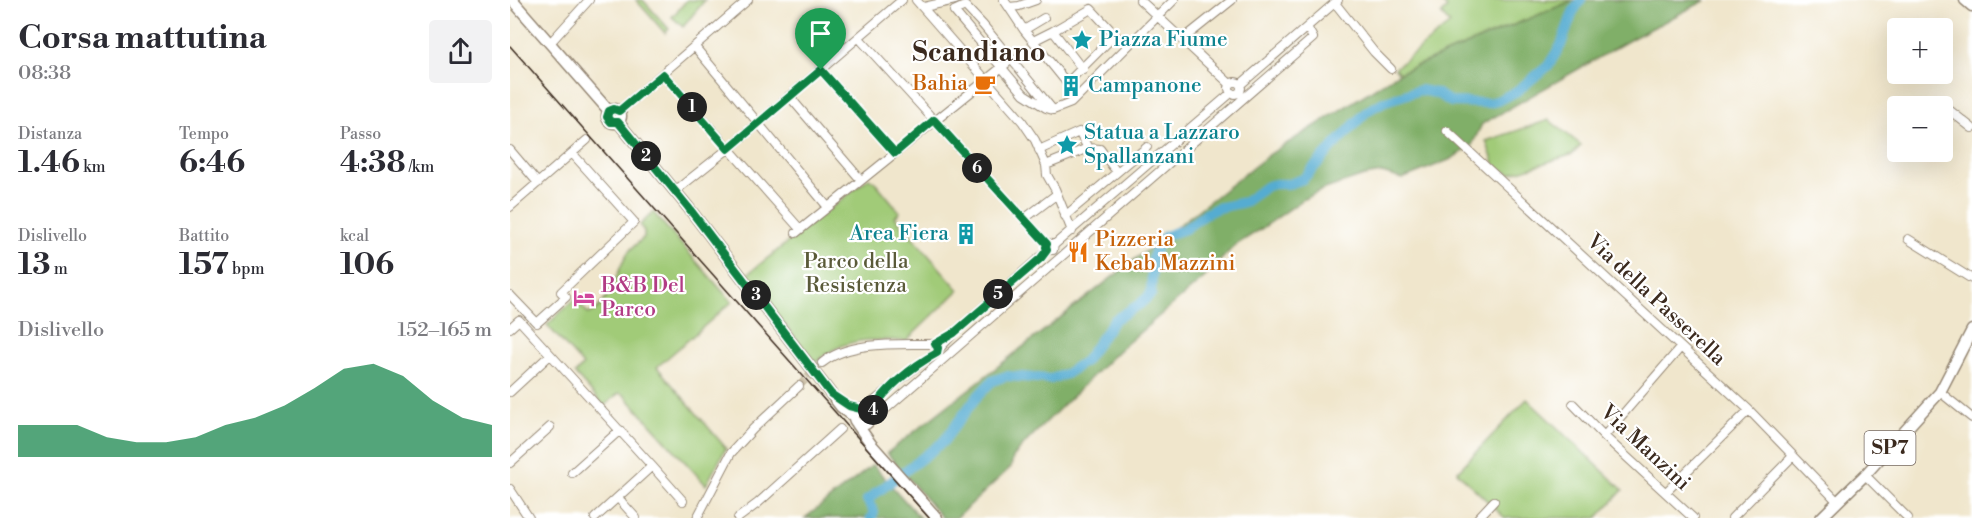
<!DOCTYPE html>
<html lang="it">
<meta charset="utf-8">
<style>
:root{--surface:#fff;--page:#f2f2f3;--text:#2b2b33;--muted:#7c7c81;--accent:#0b8043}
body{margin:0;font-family:"Libre Bodoni",serif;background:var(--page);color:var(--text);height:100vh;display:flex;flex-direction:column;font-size:22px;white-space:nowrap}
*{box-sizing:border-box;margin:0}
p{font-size:20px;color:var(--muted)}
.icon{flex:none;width:33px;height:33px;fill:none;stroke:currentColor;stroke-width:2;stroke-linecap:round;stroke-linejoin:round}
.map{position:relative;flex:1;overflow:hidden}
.sheet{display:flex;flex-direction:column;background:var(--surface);width:510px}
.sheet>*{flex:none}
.controls{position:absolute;left:1377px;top:18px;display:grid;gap:12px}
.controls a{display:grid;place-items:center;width:66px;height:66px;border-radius:6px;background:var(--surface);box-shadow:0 6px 24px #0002;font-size:30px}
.pin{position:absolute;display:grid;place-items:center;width:51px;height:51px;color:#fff;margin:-62px -26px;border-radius:50% 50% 50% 0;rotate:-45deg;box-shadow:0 0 6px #0007}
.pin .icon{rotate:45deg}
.km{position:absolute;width:30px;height:30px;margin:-15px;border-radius:50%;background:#222;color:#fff;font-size:16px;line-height:30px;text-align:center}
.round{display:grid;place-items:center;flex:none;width:63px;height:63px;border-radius:6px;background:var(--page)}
.overview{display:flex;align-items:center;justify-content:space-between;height:102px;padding:0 18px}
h1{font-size:33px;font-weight:700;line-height:45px}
.figures{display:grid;grid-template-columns:repeat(3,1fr);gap:9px;height:102px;padding:6px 18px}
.figures div{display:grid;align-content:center}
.figures b{font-size:30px;font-weight:700}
.figures small{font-size:16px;font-weight:400}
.figures p{font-size:16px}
.chart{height:168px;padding:12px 18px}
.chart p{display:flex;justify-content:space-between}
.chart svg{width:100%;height:108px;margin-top:6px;fill:var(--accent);opacity:.7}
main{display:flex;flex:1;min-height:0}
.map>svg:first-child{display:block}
</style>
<main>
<section class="sheet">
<div class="overview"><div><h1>Corsa mattutina</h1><p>08:38</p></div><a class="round"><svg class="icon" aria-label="share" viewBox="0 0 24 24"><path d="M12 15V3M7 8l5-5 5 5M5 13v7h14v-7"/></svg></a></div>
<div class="figures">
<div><p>Distanza</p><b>1.46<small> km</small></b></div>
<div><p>Tempo</p><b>6:46</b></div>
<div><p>Passo</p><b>4:38<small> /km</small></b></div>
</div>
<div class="figures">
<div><p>Dislivello</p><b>13<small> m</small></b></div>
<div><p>Battito</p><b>157<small> bpm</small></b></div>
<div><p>kcal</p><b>106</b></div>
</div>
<div class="chart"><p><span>Dislivello</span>152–165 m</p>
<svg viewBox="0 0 160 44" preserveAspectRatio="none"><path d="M0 44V31L10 31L20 31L30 36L40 38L50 38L60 36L70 31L80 28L90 23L100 16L110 8L120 6L130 11L140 21L150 28L160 31V44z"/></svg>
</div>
</section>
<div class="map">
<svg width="1462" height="518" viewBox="0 0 1462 518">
<rect width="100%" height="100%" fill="#fff"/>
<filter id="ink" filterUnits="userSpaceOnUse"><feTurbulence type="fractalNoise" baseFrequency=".0167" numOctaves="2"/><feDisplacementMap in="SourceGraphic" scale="12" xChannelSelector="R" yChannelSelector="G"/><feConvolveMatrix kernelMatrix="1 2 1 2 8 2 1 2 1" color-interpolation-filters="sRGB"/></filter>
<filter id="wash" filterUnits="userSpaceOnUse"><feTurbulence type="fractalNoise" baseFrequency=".008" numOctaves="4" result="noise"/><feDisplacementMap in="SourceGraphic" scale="24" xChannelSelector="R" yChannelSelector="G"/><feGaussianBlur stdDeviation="1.35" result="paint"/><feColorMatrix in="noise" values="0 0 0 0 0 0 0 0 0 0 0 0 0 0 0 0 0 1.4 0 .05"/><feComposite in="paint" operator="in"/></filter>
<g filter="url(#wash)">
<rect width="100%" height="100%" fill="#f0e6cc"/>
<path fill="#a1cb78" stroke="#6e7a4b" stroke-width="1.5" d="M 126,0 L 133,0 L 159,29 L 155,33 Z
M 177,0 L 195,0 L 173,27 L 162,17 Z
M 930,0 L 1064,0 L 889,73 L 885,68 L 940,24 L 931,14 L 937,8 Z
M 1039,120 L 1071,145 L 1063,154 L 1000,174 L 985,166 L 976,141 Z
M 359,178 L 366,183 L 390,212 L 385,217 L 449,290 L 396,341 C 361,339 332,337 306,363 L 235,276 Z
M 143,212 L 222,302 L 147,367 L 216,448 L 196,485 L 114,395 L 109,393 L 94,406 L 65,374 L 73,365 L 37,325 L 65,299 L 79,314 C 100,304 106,273 117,254 C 121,247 129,243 134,237 L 134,231 L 130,225 Z
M 1017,399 L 1113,490 L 1087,518 L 995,518 L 947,472 Z"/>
<path fill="#80af68" stroke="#5e6c43" stroke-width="1.5" d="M 1064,0 L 1196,0 L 1123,38 L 972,124 L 961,147 L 939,160 L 892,179 L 872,173 L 854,176 L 812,190 L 794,199 L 751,229 L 724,246 L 695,277 L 608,351 L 519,439 L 503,457 L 501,467 L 446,518 L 432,518 L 377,453 L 760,154 L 889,73 Z
M 363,465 L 410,518 L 295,518 Z"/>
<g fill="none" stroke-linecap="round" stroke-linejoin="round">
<path stroke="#55acd1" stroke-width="10" d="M 361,518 L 364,512 L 357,500 L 433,442 L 465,399 L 482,381 L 496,376 L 541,379 L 556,374 L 575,361 L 604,320 L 630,304 L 641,294 L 643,257 L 649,241 L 655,236 L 675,229 L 695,214 L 707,208 L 735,202 L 757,186 L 765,184 L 779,184 L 793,179 L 857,111 L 875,101 L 910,90 L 926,93 L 941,102 L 978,103 L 987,101 L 1007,91 L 1038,66 L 1051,45 L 1063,12 L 1071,0"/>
</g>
</g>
<g filter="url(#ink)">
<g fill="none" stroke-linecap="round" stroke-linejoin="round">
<path stroke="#ccc0a9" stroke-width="8" stroke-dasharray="8 4" stroke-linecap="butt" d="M 289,386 L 312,363"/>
<defs>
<path id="minor" d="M 406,0 L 512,121 L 525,140 L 536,165 L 537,175 L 545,189 L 562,231
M 494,0 L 514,30 L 557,83 L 605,35
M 630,0 L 720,84
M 825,3 L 864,52 L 881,69
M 455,6 L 473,25 L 543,110 L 536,108 L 514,94 L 444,11 Z
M 414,7 L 445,0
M 499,7 L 509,6 L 526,0
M 514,30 L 534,18
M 349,38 L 537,244
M 672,40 L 722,0
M 523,41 L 543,31
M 40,43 L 79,0
M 185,47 L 317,206
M 311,70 L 385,153
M 573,70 L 543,31 L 581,9 L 607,37
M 153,74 L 290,229
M719 88a6 6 0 1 1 12 0a6 6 0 1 1-12 0Z
M 730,85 L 828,0
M 279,96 L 351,180
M 1429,102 L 1462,128
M 543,110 L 561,103 L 664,0
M 109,111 L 238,0
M 937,131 L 1239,410 L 1327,501
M 578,148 L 590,149 L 603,167
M 0,150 L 28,183
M 529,150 L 569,132 L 578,148 L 536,165
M 165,191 L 223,145 L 392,0
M 0,207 L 77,140
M 555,216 L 637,147
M 514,219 L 547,194
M 286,233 L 502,59
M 1398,239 L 1462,279
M 544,245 L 538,243 L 537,250 L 543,250 L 544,245 L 721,93
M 0,295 L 27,323 L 56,297 L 51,292 L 124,222 L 62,153
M 0,328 L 9,320 L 142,466 L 85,518
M 428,350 L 444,333 L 537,251
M 312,363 C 339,341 387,344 421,344
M 0,392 L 40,355
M 1430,392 L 1462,418
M 1063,404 L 1094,436 L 1183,518
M 353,409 C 378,393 398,369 424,355
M 376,409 L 803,38 L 797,27
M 360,416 L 368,400
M 1094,436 L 1171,347
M 0,463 L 40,427
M 142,466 L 173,501
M 62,473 L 110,430
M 1355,475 L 1398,518
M 0,489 L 19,518
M 1156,492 L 1239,410
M 108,498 L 126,518
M 187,518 L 221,453 L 243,429 L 289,386
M 228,518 L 248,503 L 330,429
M 968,518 L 984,501
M 1222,518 L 1283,456"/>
<path id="major" d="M 2,0 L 99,111
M 1455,0 L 1462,6
M97 116a7 7 0 1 1 14 0a7 7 0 1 1-14 0Z
M 108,122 L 178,207 L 331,407 L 343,416
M344 417a8 8 0 1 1 16 0a8 8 0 1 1-16 0Z
M 347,424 L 361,444 L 427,518
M 1311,518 L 1355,475 L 1430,392 L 1462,330"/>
</defs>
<use href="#minor" stroke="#968875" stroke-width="10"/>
<use href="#major" stroke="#968875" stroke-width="13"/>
<use href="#minor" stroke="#fff" stroke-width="8"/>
<use href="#major" stroke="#fff" stroke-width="10"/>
<path stroke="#3b2a1e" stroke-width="1.5" d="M 0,46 L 419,518"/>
</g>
</g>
<g fill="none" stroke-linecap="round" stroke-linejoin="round" filter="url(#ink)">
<defs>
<path id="route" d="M 311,70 L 385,153 L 424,120 L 537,244 L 536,247 L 537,250 L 531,258 L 444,333 L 425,344 L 428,348 L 427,353 C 404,365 370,392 360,416 L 355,410 L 339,406 L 321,394 L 178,207 L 108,122 L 101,122 L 97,117 L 99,111 L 104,109 L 109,111 L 153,74 L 218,149 Z"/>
</defs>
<use href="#route" stroke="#fff" stroke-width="12"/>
<use href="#route" stroke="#0b8043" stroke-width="8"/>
</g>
<defs>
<symbol id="sight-bare" viewBox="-9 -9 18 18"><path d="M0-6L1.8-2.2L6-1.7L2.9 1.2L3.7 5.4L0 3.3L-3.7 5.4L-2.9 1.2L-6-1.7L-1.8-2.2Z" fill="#0f9aa8" stroke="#fff" stroke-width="2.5" paint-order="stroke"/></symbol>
<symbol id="cafe-bare" viewBox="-9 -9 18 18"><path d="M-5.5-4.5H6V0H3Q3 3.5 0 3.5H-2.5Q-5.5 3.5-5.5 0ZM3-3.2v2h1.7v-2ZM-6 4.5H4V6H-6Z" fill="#e8710a" stroke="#fff" stroke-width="2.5" paint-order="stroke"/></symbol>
<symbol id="building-bare" viewBox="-9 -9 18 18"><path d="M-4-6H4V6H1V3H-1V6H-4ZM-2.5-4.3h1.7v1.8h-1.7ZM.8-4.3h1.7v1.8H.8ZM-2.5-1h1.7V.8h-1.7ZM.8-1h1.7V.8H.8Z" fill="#0f9aa8" stroke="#fff" stroke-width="2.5" paint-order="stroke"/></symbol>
<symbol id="restaurant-bare" viewBox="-9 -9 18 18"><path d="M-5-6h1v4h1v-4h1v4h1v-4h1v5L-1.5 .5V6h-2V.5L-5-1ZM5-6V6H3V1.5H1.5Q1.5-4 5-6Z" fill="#e8710a" stroke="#fff" stroke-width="2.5" paint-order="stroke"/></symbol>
<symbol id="hotel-bare" viewBox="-9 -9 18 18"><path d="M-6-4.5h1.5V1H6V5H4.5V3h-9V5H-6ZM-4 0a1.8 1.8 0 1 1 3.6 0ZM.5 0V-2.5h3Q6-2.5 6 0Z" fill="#d1479c" stroke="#fff" stroke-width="2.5" paint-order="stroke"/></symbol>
</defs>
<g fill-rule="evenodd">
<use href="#sight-bare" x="557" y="25" width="30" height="30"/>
<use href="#cafe-bare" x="460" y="69" width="30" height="30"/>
<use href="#building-bare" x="546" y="71" width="30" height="30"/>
<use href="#sight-bare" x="542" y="130" width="30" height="30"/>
<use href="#building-bare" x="441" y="219" width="30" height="30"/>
<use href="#restaurant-bare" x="553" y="237" width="30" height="30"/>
<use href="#hotel-bare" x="59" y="283" width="30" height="30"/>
</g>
<g text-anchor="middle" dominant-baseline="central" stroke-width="4.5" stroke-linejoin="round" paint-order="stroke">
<rect fill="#fff" stroke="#766a62" stroke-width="1.5" x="1354.5" y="431" width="51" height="34" rx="4.5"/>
<g font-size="20" font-weight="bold" fill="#3b2a1e">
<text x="1380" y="448">SP7</text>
</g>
<g font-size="21" fill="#0d838f" stroke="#fff" text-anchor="start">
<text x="589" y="40">Piazza Fiume</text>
<text x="578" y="86">Campanone</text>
<text x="574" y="133">Statua a Lazzaro<tspan x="574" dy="24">Spallanzani</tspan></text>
<text x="439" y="234" text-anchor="end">Area Fiera</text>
</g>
<g font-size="21" fill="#c56008" stroke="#fff" text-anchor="end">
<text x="458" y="84">Bahia</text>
<text x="585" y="240" text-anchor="start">Pizzeria<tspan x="585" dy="24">Kebab Mazzini</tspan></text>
</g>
<g font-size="21" fill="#5a5a39" stroke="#fff">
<text x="346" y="262">Parco della<tspan x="346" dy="24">Resistenza</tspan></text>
</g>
<g font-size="21" fill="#b23c85" stroke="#fff" text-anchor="start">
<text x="91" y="286">B&amp;B Del<tspan x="91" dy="24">Parco</tspan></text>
</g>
<g font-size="21" fill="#3b2a1e" stroke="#fff">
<text transform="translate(1146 300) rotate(43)">Via della Passerella</text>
<text transform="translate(1135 448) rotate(43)">Via Manzini</text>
</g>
<g font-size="27" font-weight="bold" fill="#3b2a1e" stroke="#fff">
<text x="469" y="53">Scandiano</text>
</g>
</g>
</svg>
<div class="controls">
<a>+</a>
<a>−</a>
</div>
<div class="pin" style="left:311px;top:70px;background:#1e9e55"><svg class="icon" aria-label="arrive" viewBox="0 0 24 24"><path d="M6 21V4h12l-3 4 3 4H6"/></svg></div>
<b class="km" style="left:182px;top:107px">1</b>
<b class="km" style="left:136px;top:156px">2</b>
<b class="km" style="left:246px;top:295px">3</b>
<b class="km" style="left:363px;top:410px">4</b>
<b class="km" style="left:488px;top:294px">5</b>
<b class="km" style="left:467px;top:168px">6</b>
</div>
</main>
